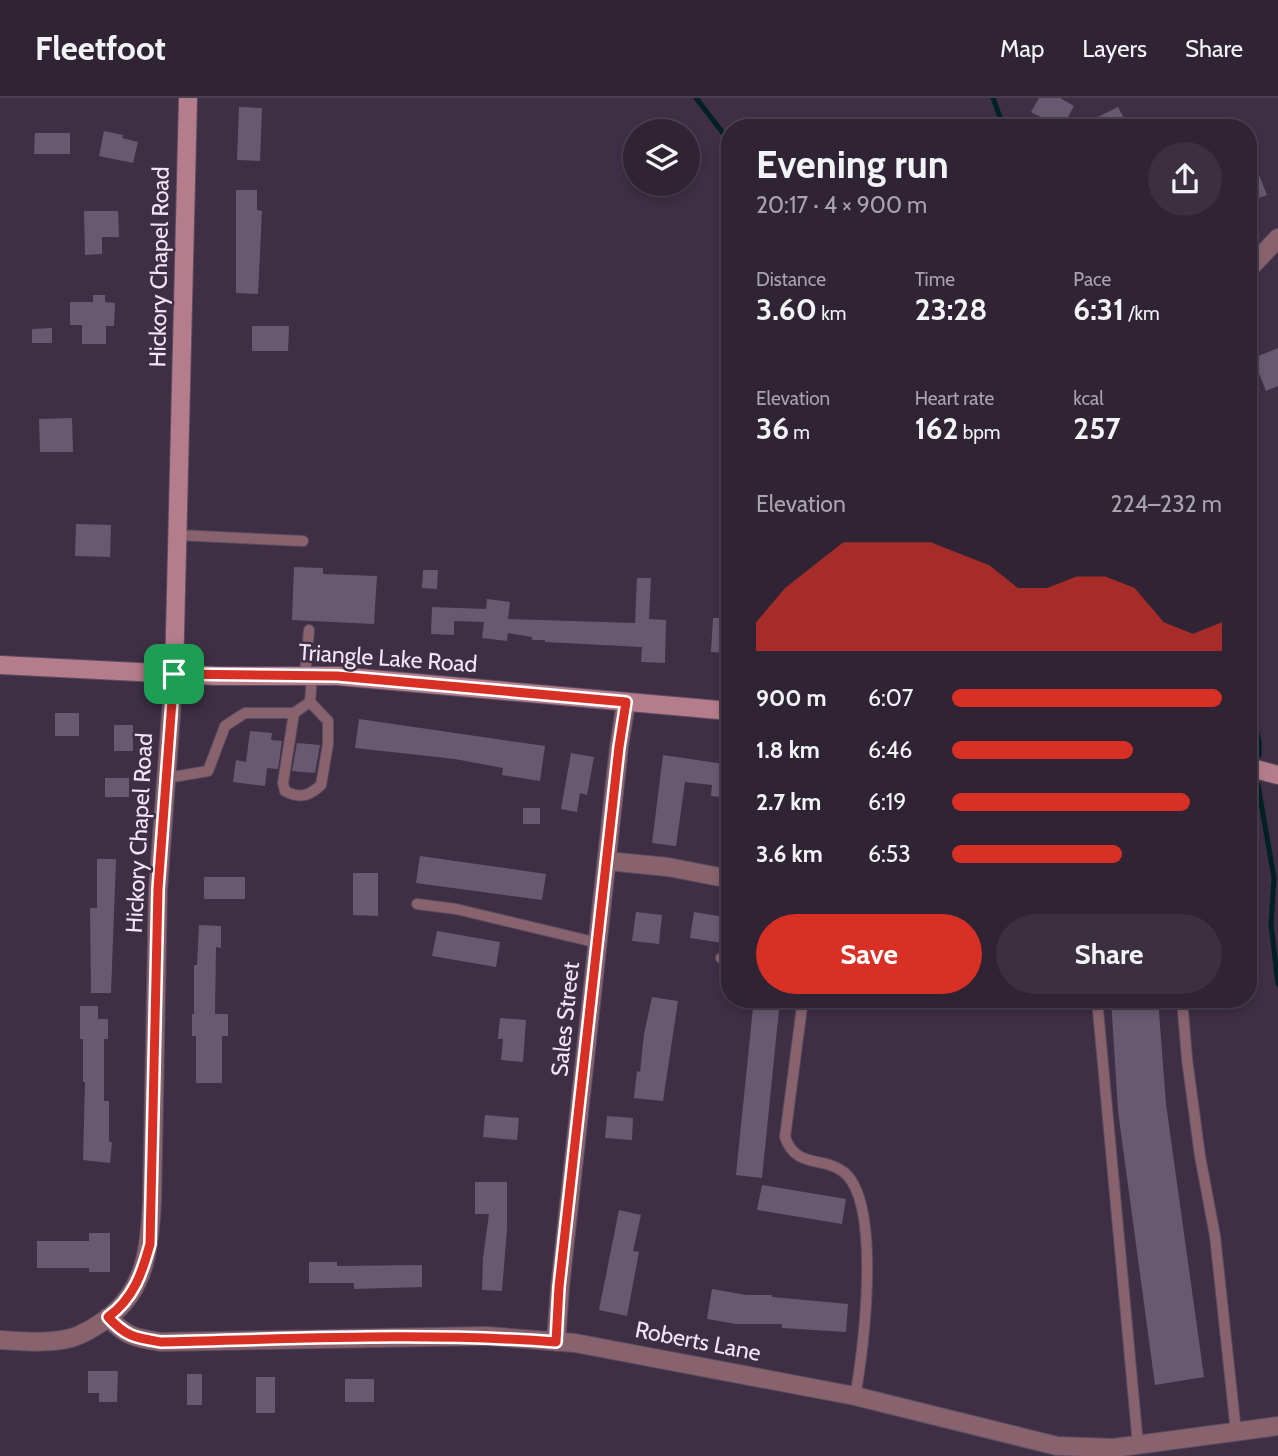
<!DOCTYPE html>
<meta charset="utf-8">
<style>
:root{--surface:#2f2334;--page:#3b2f40;--text:#f1f3f6;--muted:#a7a4ac;--line:#4a404f;--accent:#d93025}
body{margin:0;font-family:Cabin,sans-serif;background:var(--page);color:var(--text);height:100vh;display:flex;flex-direction:column;font-size:26px;white-space:nowrap}
*{box-sizing:border-box;margin:0}
p{font-size:23px;color:var(--muted)}
.icon{flex:none;width:38px;height:38px;fill:none;stroke:currentColor;stroke-width:2;stroke-linecap:round;stroke-linejoin:round}
.map{position:relative;flex:1;overflow:hidden}
.side{position:absolute;left:721px;top:21px;width:536px;height:889px;display:flex;flex-direction:column;background:var(--surface);border-radius:28px;box-shadow:0 4px 10px #0003,0 0 0 2px var(--line)}
.side>*{flex:none}
.controls{position:absolute;left:623px;top:21px;display:grid;gap:14px}
.controls a{display:grid;place-items:center;width:77px;height:77px;border-radius:50%;background:var(--surface);box-shadow:0 4px 10px #0003,0 0 0 2px var(--line);font-size:35px}
.pin{position:absolute;display:grid;place-items:center;width:60px;height:60px;color:#fff;margin:-30px;border-radius:14px;box-shadow:0 4px 10px #0006}
.round{display:grid;place-items:center;flex:none;width:74px;height:74px;border-radius:37px;background:var(--page)}
.overview{display:flex;align-items:center;justify-content:space-between;height:119px;padding:0 35px}
h1{font-size:38px;font-weight:800;line-height:52px}
.metrics{display:grid;grid-template-columns:repeat(3,1fr);gap:10px;height:119px;padding:7px 35px}
.metrics div{display:grid;align-content:center}
.metrics b{font-size:30px;font-weight:800}
.metrics small{font-size:19px;font-weight:400}
.metrics p{font-size:19px}
.chart{height:196px;padding:14px 35px}
.chart p{display:flex;justify-content:space-between}
.chart svg{width:100%;height:126px;margin-top:7px;fill:var(--accent);opacity:.7}
.button{display:flex;gap:14px;margin-top:auto;padding:14px 35px}
.button a{flex:1;height:80px;border-radius:42px;background:var(--accent);color:#fff;font-size:28px;font-weight:800;line-height:80px;text-align:center}
.button a+a{background:var(--page);color:var(--text)}
ul{padding:0 35px;list-style:none;font-size:23px}
li{display:grid;grid-template-columns:112px 84px 1fr;align-items:center;height:52px}
li i{height:18px;border-radius:9px;background:var(--accent)}
header{display:flex;align-items:center;gap:42px;box-sizing:border-box;height:98px;padding:0 35px;background:var(--surface);border-bottom:2px solid var(--line)}
header strong{font-size:33px}
nav{display:flex;gap:38px;margin-inline-start:auto;font-size:24px}
.map>svg:first-child{display:block}
</style>
<header>
<strong>Fleetfoot</strong>
<nav><a>Map</a><a>Layers</a><a>Share</a></nav>
</header>
<div class="map">
<svg width="1278" height="1358" viewBox="0 0 1278 1358">
<rect width="100%" height="100%" fill="#3f2f45"/>
<g fill="none" stroke-linecap="round" stroke-linejoin="round">
<path stroke="#002124" stroke-width="5" d="M 696,0 L 730,44
M 993,0 L 1004,30
M 1248,596 L 1259,644 L 1259,657
M 1258,687 L 1274,780 L 1271,826 L 1278,886"/>
</g>
<path fill="#685972" d="M 1039,0 L 1060,0 L 1074,8 L 1062,30 L 1031,14 Z
M 239,9 L 262,10 L 260,63 L 237,62 Z
M 1118,9 L 1129,30 L 1101,30 L 1096,20 Z
M 104,33 L 123,37 L 122,40 L 138,44 L 133,65 L 99,58 Z
M 35,35 L 70,35 L 70,56 L 34,56 Z
M 1248,49 L 1267,97 L 1248,104 Z
M 236,92 L 257,92 L 257,112 L 262,113 L 258,196 L 236,195 Z
M 84,113 L 118,113 L 119,139 L 102,139 L 102,156 L 85,157 Z
M 93,197 L 105,197 L 105,204 L 115,205 L 114,228 L 106,228 L 106,246 L 82,246 L 82,227 L 70,227 L 70,204 L 93,204 Z
M 252,228 L 289,228 L 288,253 L 252,253 Z
M 52,230 L 52,245 L 32,245 L 32,231 Z
M 1278,250 L 1278,288 L 1266,293 L 1253,260 Z
M 72,320 L 73,354 L 40,354 L 39,321 Z
M 76,426 L 111,427 L 110,459 L 75,458 Z
M 294,469 L 323,470 L 323,476 L 377,478 L 374,526 L 292,522 Z
M 423,472 L 438,472 L 437,491 L 422,490 Z
M 637,480 L 651,480 L 649,521 L 666,522 L 665,565 L 641,564 L 642,549 L 545,544 L 545,542 L 532,542 L 532,539 L 508,535 L 507,543 L 482,540 L 484,524 L 454,523 L 454,537 L 431,536 L 432,509 L 486,511 L 487,501 L 510,504 L 508,521 L 635,525 Z
M 713,520 L 730,520 L 730,555 L 711,554 Z
M 55,615 L 79,615 L 79,638 L 55,638 Z
M 359,621 L 545,648 L 540,683 L 502,677 L 503,670 L 455,661 L 355,650 Z
M 114,627 L 133,627 L 133,653 L 114,653 Z
M 250,633 L 272,635 L 271,642 L 282,643 L 278,671 L 267,670 L 265,688 L 233,684 L 236,662 L 246,664 Z
M 297,645 L 320,647 L 315,675 L 292,673 Z
M 571,655 L 594,659 L 587,697 L 580,695 L 577,714 L 561,711 Z
M 663,657 L 730,667 L 730,700 L 711,698 L 712,687 L 685,684 L 676,748 L 652,745 Z
M 105,680 L 129,680 L 129,699 L 105,699 Z
M 523,710 L 540,710 L 540,726 L 523,726 Z
M 420,758 L 546,776 L 542,802 L 416,785 Z
M 97,761 L 116,761 L 111,895 L 91,895 L 90,810 L 97,810 Z
M 353,775 L 378,775 L 378,818 L 353,817 Z
M 204,779 L 245,779 L 245,801 L 204,801 Z
M 636,814 L 662,817 L 659,846 L 632,843 Z
M 694,814 L 730,820 L 730,846 L 690,840 Z
M 199,827 L 221,828 L 221,850 L 216,849 L 215,916 L 228,916 L 228,938 L 222,938 L 222,985 L 196,985 L 196,938 L 192,938 L 192,916 L 194,916 L 194,867 L 197,867 Z
M 437,833 L 500,844 L 496,869 L 432,858 Z
M 652,899 L 678,903 L 663,1003 L 634,1000 L 637,973 L 640,974 L 644,936 Z
M 1111,901 L 1158,901 L 1166,1006 L 1204,1279 L 1155,1287 L 1118,1013 Z
M 80,908 L 98,908 L 98,921 L 108,921 L 108,941 L 104,941 L 104,1003 L 109,1003 L 109,1044 L 112,1044 L 110,1065 L 83,1062 L 85,984 L 83,984 L 83,941 L 80,941 Z
M 753,909 L 779,912 L 762,1080 L 736,1077 Z
M 500,920 L 526,922 L 523,964 L 501,962 L 503,941 L 498,941 Z
M 485,1017 L 519,1020 L 517,1042 L 483,1039 Z
M 607,1018 L 633,1020 L 632,1042 L 605,1040 Z
M 475,1084 L 507,1084 L 507,1131 L 502,1193 L 482,1192 L 483,1160 L 489,1116 L 475,1116 Z
M 762,1087 L 846,1101 L 842,1126 L 757,1112 Z
M 619,1112 L 641,1117 L 633,1153 L 639,1154 L 627,1218 L 599,1212 Z
M 89,1135 L 110,1135 L 110,1174 L 89,1174 L 89,1170 L 37,1170 L 37,1143 L 89,1143 Z
M 309,1164 L 337,1164 L 337,1168 L 422,1167 L 422,1189 L 354,1191 L 354,1185 L 309,1185 Z
M 712,1191 L 746,1197 L 772,1197 L 772,1199 L 848,1206 L 846,1234 L 782,1230 L 782,1226 L 736,1226 L 707,1221 Z
M 88,1273 L 118,1273 L 117,1304 L 99,1304 L 99,1295 L 88,1295 Z
M 187,1276 L 202,1276 L 202,1307 L 187,1307 Z
M 256,1279 L 275,1279 L 275,1315 L 256,1315 Z
M 345,1281 L 374,1281 L 374,1304 L 345,1304 Z"/>
<g fill="none" stroke-linecap="round" stroke-linejoin="round">
<defs>
<path id="lane" d="M 177,437 L 303,443
M 305,578 L 309,532
M 294,615 L 283,685 L 285,693 C 300,701 309,698 321,687 L 328,646 L 328,623 L 310,604
M 167,680 L 208,673 L 225,628 L 245,615 L 294,615 L 310,604 L 312,578
M 417,806 L 456,811 L 598,845
M 721,860 L 730,862
M 803,901 L 785,1039 C 796,1072 825,1057 846,1076 C 881,1110 864,1252 855,1298
M 1097,901 L 1138,1347
M 1182,901 L 1187,961 L 1200,1058 L 1215,1138 L 1236,1334"/>
<path id="street" d="M 1248,172 L 1278,140
M 607,763 L 668,769 L 730,781
M 108,1219 C 126,1239 136,1240 161,1244 L 487,1238 L 575,1245 L 855,1298 L 1057,1348 L 1114,1350 L 1278,1328
M 0,1242 C 23,1243 48,1246 71,1240 C 85,1236 97,1228 109,1219 C 147,1190 150,1145 152,1101 L 158,791 L 174,576
M 556,1244 L 560,1189 L 619,649 L 626,604"/>
<path id="secondary" d="M 0,567 L 217,578 L 337,578 L 730,613
M 174,576 L 188,0
M 1248,669 L 1278,677"/>
</defs>
<use href="#lane" stroke="#5b4c61" stroke-width="12"/>
<use href="#street" stroke="#5b4c61" stroke-width="20"/>
<use href="#secondary" stroke="#5b4c61" stroke-width="20"/>
<use href="#lane" stroke="#88636d" stroke-width="10"/>
<use href="#street" stroke="#88636d" stroke-width="18"/>
<use href="#secondary" stroke="#b57c8c" stroke-width="18"/>
</g>
<g fill="none" stroke-linecap="round" stroke-linejoin="round">
<defs>
<path id="route" d="M 174,576 L 337,578 L 626,604 L 619,649 L 559,1189 L 556,1244 C 425,1234 293,1241 161,1244 C 136,1240 126,1239 108,1219 C 134,1200 142,1175 150,1146 L 158,791 Z"/>
</defs>
<use href="#route" stroke="#fff" stroke-width="14"/>
<use href="#route" stroke="#d93025" stroke-width="9"/>
</g>
<g text-anchor="middle" dominant-baseline="central" stroke-width="5" stroke-linejoin="round" paint-order="stroke">
<g font-size="23" fill="#f0e6f4" stroke="#3f2f45">
<text transform="translate(159 169) rotate(-89)">Hickory Chapel Road</text>
<text transform="translate(388 560) rotate(4)">Triangle Lake Road</text>
<text transform="translate(139 735) rotate(-87)">Hickory Chapel Road</text>
<text transform="translate(565 921) rotate(-84)">Sales Street</text>
<text transform="translate(698 1243) rotate(11)">Roberts Lane</text>
</g>
</g>
</svg>
<div class="controls">
<a><svg class="icon" aria-label="layers" viewBox="0 0 24 24"><path d="M12 4l9 5-9 5-9-5zM3 14l9 5 9-5"/></svg></a>
</div>
<div class="pin" style="left:174px;top:576px;background:#1e9e55"><svg class="icon" aria-label="arrive" viewBox="0 0 24 24"><path d="M6 21V4h12l-3 4 3 4H6"/></svg></div>
<section class="side">
<div class="overview"><div><h1>Evening run</h1><p>20:17 · 4 × 900 m</p></div><a class="round"><svg class="icon" aria-label="share" viewBox="0 0 24 24"><path d="M12 15V3M7 8l5-5 5 5M5 13v7h14v-7"/></svg></a></div>
<div class="metrics">
<div><p>Distance</p><b>3.60<small> km</small></b></div>
<div><p>Time</p><b>23:28</b></div>
<div><p>Pace</p><b>6:31<small> /km</small></b></div>
</div>
<div class="metrics">
<div><p>Elevation</p><b>36<small> m</small></b></div>
<div><p>Heart rate</p><b>162<small> bpm</small></b></div>
<div><p>kcal</p><b>257</b></div>
</div>
<div class="chart"><p><span>Elevation</span>224–232 m</p>
<svg viewBox="0 0 160 44" preserveAspectRatio="none"><path d="M0 44V34L10 22L20 14L30 6L40 6L50 6L60 6L70 10L80 14L90 22L100 22L110 18L120 18L130 22L140 34L150 38L160 34V44z"/></svg>
</div>
<ul>
<li><b>900 m</b>6:07<i style="width:100%"></i></li>
<li><b>1.8 km</b>6:46<i style="width:67%"></i></li>
<li><b>2.7 km</b>6:19<i style="width:88%"></i></li>
<li><b>3.6 km</b>6:53<i style="width:63%"></i></li>
</ul>
<div class="button"><a>Save</a><a>Share</a></div>
</section>
</div>
